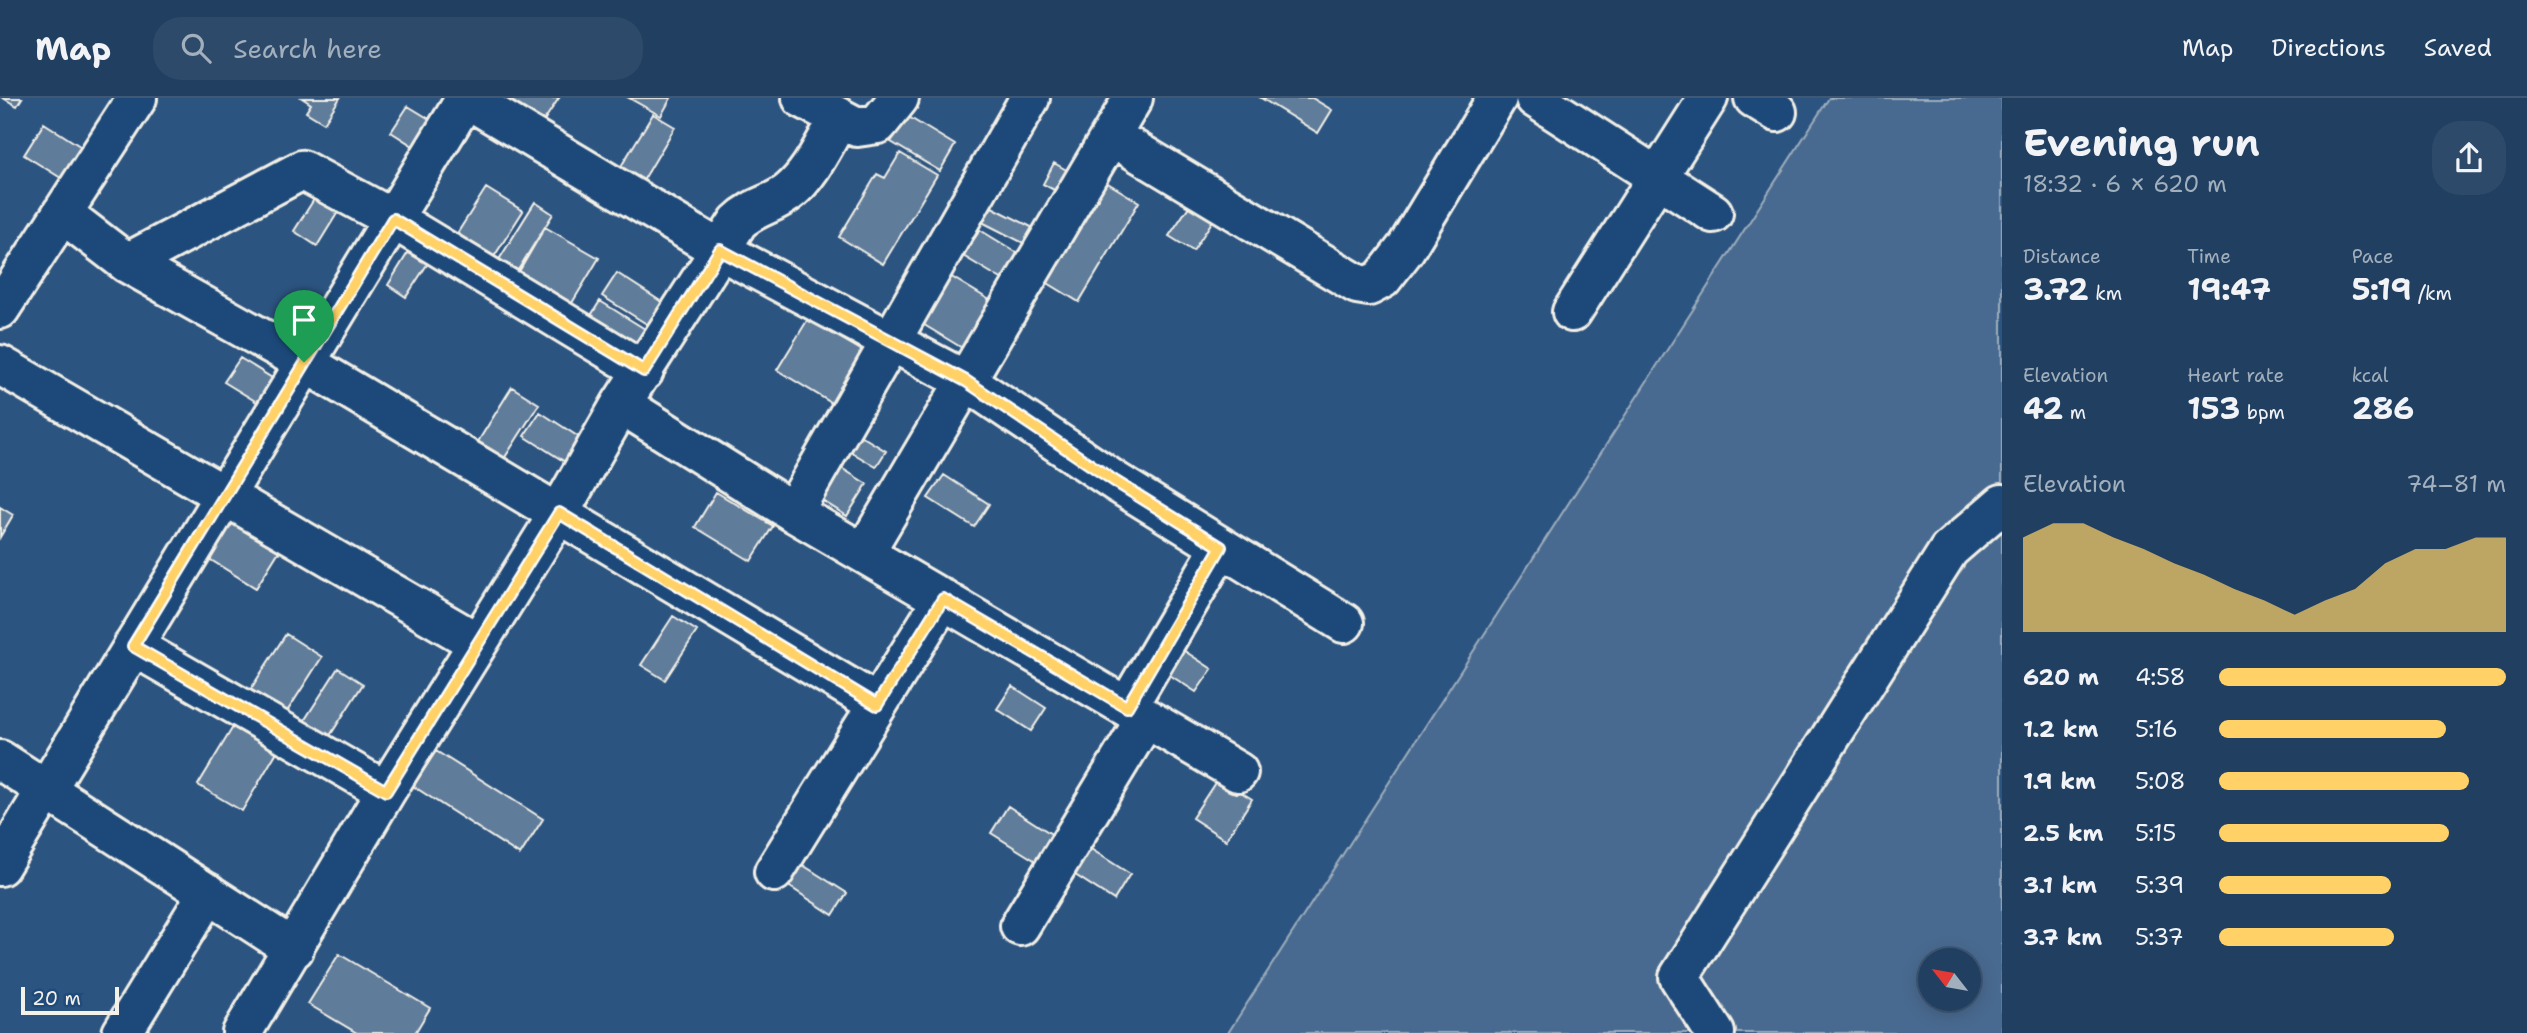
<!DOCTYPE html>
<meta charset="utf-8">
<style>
:root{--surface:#213f61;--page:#2d4a6a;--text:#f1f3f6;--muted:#a2afbd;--line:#3e5876;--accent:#ffd166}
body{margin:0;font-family:"Shantell Sans",sans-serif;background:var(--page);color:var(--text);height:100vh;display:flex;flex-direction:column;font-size:26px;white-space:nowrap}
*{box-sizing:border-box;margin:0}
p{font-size:23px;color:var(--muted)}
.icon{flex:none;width:38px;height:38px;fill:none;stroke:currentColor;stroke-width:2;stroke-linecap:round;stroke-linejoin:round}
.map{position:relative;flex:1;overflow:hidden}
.drawer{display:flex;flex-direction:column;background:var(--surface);width:525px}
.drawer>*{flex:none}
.needle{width:46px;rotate:301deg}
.tools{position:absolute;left:1918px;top:850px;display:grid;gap:14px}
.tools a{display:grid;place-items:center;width:63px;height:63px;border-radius:50%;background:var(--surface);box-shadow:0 4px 18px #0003,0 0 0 2px var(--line);font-size:35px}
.scale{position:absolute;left:21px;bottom:18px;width:98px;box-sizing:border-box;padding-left:7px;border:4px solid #f4f1e8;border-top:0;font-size:19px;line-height:24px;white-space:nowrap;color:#f4f1e8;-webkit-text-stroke:5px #1f4a7a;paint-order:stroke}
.pin{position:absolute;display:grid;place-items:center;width:60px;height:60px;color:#fff;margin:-72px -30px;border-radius:50% 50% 50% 0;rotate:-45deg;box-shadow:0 0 7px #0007}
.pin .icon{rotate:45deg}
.round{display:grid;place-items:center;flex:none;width:74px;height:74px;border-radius:28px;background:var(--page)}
.headline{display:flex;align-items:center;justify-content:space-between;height:119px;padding:0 21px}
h1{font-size:38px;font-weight:700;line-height:52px}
.metrics{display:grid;grid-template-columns:repeat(3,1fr);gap:10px;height:119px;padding:7px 21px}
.metrics div{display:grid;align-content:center}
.metrics b{font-size:30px;font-weight:700}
.metrics small{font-size:19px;font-weight:400}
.metrics p{font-size:19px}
.chart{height:196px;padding:14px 21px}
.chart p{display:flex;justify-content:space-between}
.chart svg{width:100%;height:126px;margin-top:7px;fill:var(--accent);opacity:.7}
ul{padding:0 21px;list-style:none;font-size:23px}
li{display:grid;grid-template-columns:112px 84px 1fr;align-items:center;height:52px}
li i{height:18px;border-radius:9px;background:var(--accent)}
header{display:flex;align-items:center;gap:42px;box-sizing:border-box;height:98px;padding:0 35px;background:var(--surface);border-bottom:2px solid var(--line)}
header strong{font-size:33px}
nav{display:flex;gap:38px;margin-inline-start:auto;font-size:24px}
.search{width:490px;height:63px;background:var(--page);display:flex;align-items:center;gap:18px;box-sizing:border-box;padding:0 24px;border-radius:28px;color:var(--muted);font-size:26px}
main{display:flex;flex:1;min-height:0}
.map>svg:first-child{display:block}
</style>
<header>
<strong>Map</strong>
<div class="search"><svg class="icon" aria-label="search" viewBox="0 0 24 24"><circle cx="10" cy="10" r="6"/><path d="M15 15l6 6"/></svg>Search here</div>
<nav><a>Map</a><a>Directions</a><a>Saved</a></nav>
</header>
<main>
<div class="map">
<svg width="2002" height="935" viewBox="0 0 2002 935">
<rect width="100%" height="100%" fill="#2c5481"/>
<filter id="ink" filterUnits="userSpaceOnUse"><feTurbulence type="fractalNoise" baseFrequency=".0143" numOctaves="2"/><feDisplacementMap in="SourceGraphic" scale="14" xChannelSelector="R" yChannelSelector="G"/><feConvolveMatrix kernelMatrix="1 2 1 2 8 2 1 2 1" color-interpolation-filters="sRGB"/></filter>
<g filter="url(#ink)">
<path fill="#496b90" stroke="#9eaebc" stroke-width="2" fill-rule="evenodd" d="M 1829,0 L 2002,0 L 2002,935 L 1228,935 ZM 1930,863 L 1969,863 L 1969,901 L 1930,901 Z"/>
<path fill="#5e7b9a" stroke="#f4f1e8" stroke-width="2" d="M 3,0 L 22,0 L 17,8 Z
M 302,0 L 340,0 L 324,25 L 306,14 L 311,6 Z
M 498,0 L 559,0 L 541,27 Z
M 629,0 L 671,0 L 661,18 Z
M 1261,0 L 1312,0 L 1332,12 L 1318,35 Z
M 408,8 L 441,28 L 424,55 L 391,34 Z
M 653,16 L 675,29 L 640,88 L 617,75 Z
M 907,18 L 955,47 L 940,73 L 891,44 Z
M 44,25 L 97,59 L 77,90 L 24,57 Z
M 900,55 L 937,77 L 883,166 L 839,139 L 877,76 L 885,80 Z
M 1054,65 L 1079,79 L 1067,99 L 1043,86 Z
M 1106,84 L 1139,104 L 1079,204 L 1046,184 Z
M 323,87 L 346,101 L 317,148 L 294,133 Z
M 486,90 L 523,113 L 490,165 L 453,142 Z
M 1198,95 L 1221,110 L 1193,153 L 1169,138 Z
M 535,104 L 553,116 L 513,180 L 495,168 Z
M 988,107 L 1047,137 L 1039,153 L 980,123 Z
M 545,129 L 599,160 L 566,215 L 513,184 Z
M 980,132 L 1029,162 L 1013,188 L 963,158 Z
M 409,153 L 428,165 L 406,199 L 388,187 Z
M 617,175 L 668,208 L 653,230 L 602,198 Z
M 950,178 L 1006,212 L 977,259 L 921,225 Z
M 600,203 L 653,236 L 640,258 L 587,224 Z
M 808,221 L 871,258 L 840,310 L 777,272 Z
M 240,260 L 285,288 L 270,312 L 224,284 Z
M 512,289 L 539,306 L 500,367 L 474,350 Z
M 540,314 L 585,343 L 570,367 L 524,338 Z
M 853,333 L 886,353 L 876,369 L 843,349 Z
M 835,366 L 867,386 L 847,418 L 815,398 Z
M 944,377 L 989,406 L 974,429 L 928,400 Z
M 716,394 L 773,428 L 751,463 L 695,429 Z
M 0,409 L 13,417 L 0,439 Z
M 227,409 L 284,445 L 256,490 L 198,454 Z
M 673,518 L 697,533 L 665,582 L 641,567 Z
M 286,536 L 322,559 L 281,623 L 245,600 Z
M 1180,550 L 1212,571 L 1196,594 L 1165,574 Z
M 338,570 L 363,586 L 322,650 L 297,634 Z
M 1012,588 L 1046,610 L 1031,633 L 997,611 Z
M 239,619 L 282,645 L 242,713 L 198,687 Z
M 436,653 L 543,721 L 520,757 L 413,688 Z
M 1218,680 L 1252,701 L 1226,742 L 1192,720 Z
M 1008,708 L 1056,739 L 1039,765 L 991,735 Z
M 1083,746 L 1130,776 L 1114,802 L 1066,771 Z
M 798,764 L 847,795 L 833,817 L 784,785 Z
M 339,856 L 430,910 L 415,935 L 357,935 L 308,906 Z"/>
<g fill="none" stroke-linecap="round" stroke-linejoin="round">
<defs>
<path id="minor" d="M 802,0 L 857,29 L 878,26 L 899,0
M 1535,0 L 1713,115
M 1754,0 L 1777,14
M 1111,38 L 1357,186 L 1369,188 L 1382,181 L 1406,150 L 1497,0
M 62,115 L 127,165 L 304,264 L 877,606
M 127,165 L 302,72 L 393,121 L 644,273
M 0,211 L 137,0
M 1572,214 L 1708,0
M 0,267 L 478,545
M 621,306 L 793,414 L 1238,674
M 793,414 L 1030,0
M 864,455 L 1133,0
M 133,548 L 386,693
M 1127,609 L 1221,449
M 0,662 L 294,851
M 0,768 L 466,0 L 720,152 L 966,283 L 1116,384 L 1344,525
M 774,774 L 943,501
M 1020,828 L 1146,620
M 122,935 L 208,795
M 242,935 L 386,693 L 559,415 L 621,306 L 738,124 C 754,108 774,107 790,93 C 812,75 825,43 840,20
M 1715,935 L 1679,879 L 1949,452 L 2002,406"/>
</defs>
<use href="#minor" stroke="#f4f1e8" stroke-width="44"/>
<use href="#minor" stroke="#1f4a7a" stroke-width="38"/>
</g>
</g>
<g fill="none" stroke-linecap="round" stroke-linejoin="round" filter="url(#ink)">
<defs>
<path id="route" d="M 393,121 L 644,273 L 720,152 L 966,283 L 1116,384 L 1221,449 L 1127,609 L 943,501 L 877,607 L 559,415 L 386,693 L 133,548 Z"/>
</defs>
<use href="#route" stroke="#fff" stroke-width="14"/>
<use href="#route" stroke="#ffd166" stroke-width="9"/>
</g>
</svg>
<div class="tools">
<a><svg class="needle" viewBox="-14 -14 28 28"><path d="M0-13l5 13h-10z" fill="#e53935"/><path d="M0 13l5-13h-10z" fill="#a2afbd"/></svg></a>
</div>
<div class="scale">20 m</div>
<div class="pin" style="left:304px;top:264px;background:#1e9e55"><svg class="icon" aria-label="arrive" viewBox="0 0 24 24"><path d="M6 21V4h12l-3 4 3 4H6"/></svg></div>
</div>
<section class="drawer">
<div class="headline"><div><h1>Evening run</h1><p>18:32 · 6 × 620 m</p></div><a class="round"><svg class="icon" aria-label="share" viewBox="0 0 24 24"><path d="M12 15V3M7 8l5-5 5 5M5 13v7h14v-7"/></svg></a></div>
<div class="metrics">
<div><p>Distance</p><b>3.72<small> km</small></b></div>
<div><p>Time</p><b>19:47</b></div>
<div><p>Pace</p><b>5:19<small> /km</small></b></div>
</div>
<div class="metrics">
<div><p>Elevation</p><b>42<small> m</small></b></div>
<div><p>Heart rate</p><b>153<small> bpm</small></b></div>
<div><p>kcal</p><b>286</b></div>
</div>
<div class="chart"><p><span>Elevation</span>74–81 m</p>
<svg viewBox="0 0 160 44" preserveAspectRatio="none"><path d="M0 44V11L10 6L20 6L30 11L40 15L50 20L60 24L70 29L80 33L90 38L100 33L110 29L120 20L130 15L140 15L150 11L160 11V44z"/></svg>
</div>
<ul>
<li><b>620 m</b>4:58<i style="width:100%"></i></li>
<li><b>1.2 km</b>5:16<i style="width:79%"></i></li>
<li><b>1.9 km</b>5:08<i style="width:87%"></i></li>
<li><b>2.5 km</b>5:15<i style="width:80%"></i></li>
<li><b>3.1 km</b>5:39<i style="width:60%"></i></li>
<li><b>3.7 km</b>5:37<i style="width:61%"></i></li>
</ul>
</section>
</main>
